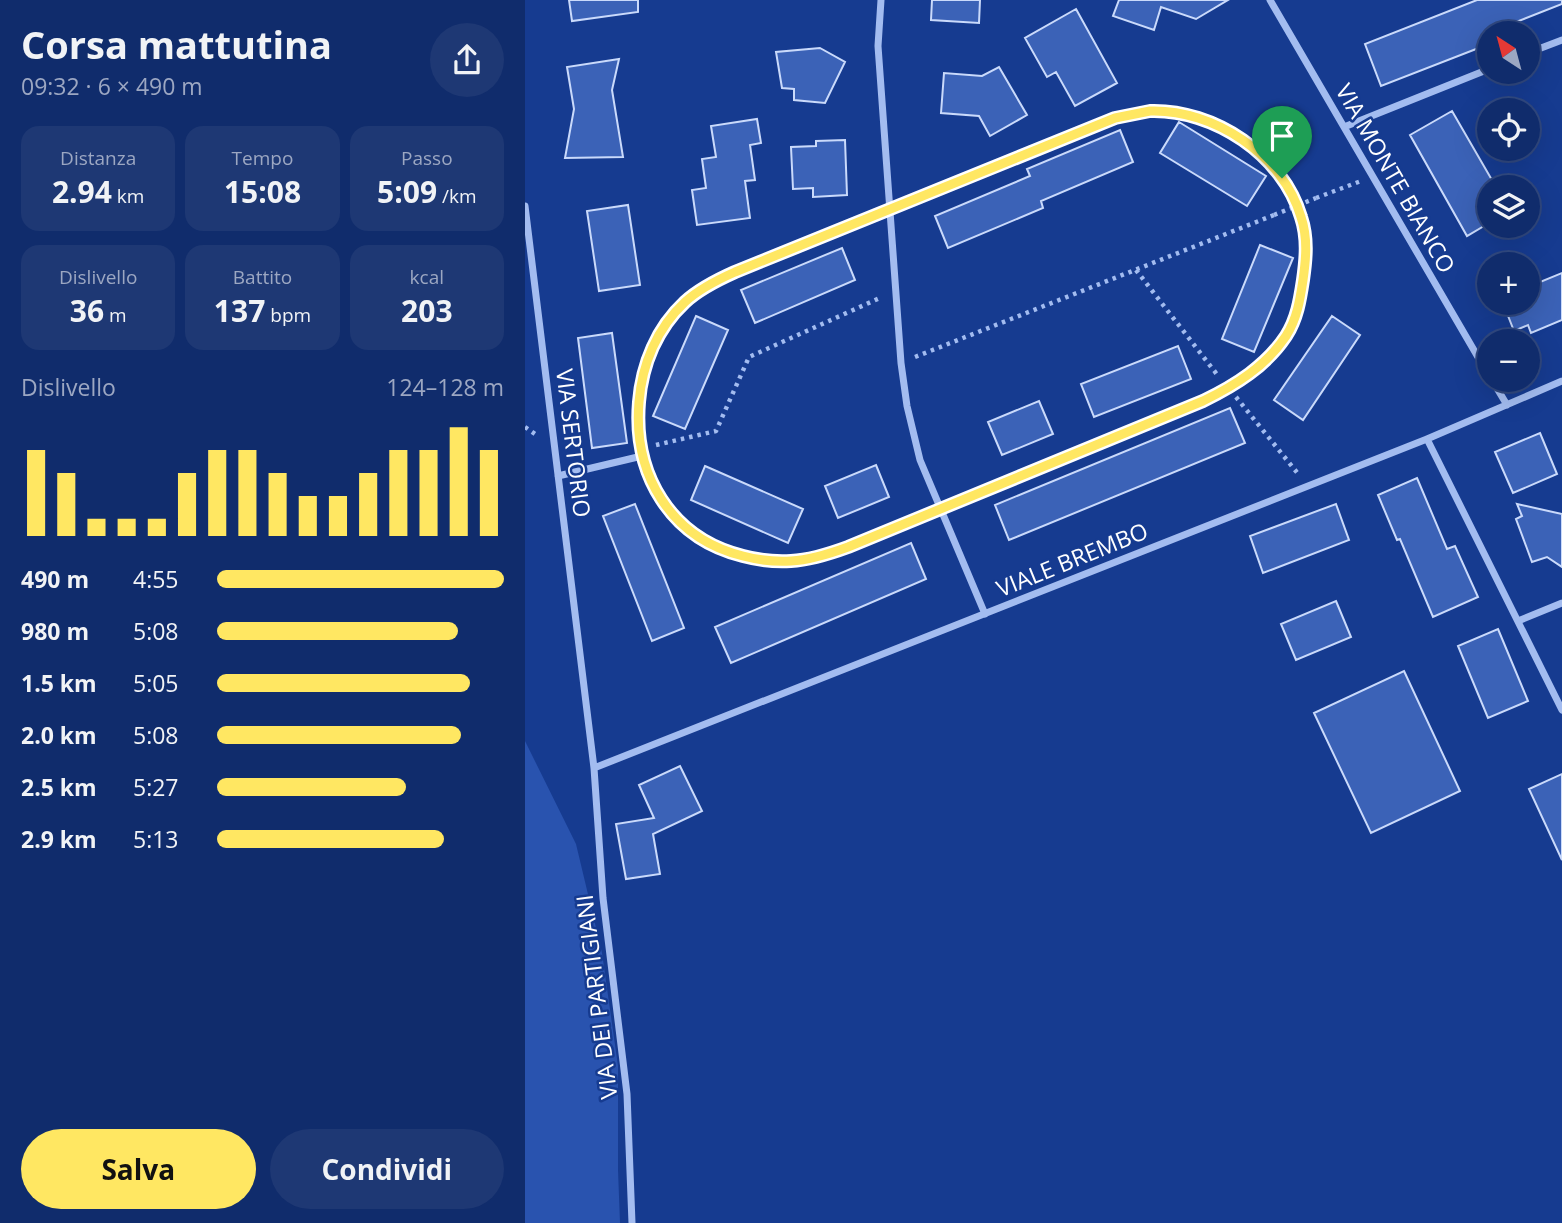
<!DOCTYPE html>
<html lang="it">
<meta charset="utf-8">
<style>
:root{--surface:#102c6c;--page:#1e3874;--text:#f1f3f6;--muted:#9ca7c2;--line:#30487f;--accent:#ffe762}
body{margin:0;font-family:"Open Sans",sans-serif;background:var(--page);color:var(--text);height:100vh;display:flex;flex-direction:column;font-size:26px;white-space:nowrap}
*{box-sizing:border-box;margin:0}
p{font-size:23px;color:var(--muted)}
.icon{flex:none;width:38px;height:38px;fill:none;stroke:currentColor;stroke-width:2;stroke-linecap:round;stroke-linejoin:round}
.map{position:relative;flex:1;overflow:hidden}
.panel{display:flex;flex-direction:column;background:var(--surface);width:525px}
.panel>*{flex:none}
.needle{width:46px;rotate:324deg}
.tools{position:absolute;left:952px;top:21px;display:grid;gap:14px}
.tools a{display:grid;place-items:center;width:63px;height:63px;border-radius:50%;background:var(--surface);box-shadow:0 7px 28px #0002,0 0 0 2px var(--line);font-size:35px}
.pin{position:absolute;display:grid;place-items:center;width:60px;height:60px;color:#fff;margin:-72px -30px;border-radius:50% 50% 50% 0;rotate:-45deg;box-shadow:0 0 7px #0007}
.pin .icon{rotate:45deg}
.round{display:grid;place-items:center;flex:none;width:74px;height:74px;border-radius:37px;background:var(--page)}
.summary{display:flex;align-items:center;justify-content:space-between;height:119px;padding:0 21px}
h1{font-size:38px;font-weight:700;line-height:52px}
.stats{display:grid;grid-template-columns:repeat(3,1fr);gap:10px;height:119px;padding:7px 21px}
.stats div{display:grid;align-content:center;border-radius:18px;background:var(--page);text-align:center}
.stats b{font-size:30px;font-weight:700}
.stats small{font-size:19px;font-weight:400}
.stats p{font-size:19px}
.chart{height:196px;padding:14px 21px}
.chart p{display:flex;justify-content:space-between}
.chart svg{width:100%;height:126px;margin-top:7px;stroke:var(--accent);stroke-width:6}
.cta{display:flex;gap:14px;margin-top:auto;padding:14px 21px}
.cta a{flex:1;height:80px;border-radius:42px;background:var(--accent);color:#111;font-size:28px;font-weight:700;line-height:80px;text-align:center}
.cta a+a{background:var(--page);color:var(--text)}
ul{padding:0 21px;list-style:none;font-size:23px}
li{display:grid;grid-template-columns:112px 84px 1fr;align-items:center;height:52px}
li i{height:18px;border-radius:9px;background:var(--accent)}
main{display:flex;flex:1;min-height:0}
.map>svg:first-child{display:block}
</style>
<main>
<section class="panel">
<div class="summary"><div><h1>Corsa mattutina</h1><p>09:32 · 6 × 490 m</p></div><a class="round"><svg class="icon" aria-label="share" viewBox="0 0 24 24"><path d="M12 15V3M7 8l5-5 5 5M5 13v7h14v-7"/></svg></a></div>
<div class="stats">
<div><p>Distanza</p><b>2.94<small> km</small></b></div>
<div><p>Tempo</p><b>15:08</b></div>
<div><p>Passo</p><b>5:09<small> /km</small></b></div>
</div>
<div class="stats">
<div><p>Dislivello</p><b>36<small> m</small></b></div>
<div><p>Battito</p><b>137<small> bpm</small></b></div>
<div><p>kcal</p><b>203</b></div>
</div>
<div class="chart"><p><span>Dislivello</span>124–128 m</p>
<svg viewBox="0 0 160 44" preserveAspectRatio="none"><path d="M5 44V14M15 44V22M25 44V38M35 44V38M45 44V38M55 44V22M65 44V14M75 44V14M85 44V22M95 44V30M105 44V30M115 44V22M125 44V14M135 44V14M145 44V6M155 44V14"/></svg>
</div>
<ul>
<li><b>490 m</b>4:55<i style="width:100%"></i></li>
<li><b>980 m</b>5:08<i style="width:84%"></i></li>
<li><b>1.5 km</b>5:05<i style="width:88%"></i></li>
<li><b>2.0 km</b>5:08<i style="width:85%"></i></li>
<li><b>2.5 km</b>5:27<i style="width:66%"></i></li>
<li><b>2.9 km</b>5:13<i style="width:79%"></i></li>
</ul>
<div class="cta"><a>Salva</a><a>Condividi</a></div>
</section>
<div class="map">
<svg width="1037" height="1223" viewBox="0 0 1037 1223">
<rect width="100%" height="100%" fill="#163b90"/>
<path fill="#2953af" d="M 0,741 L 51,844 L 77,953 L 93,1066 L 93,1170 L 95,1223 L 0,1223 Z"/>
<path fill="#3b62b7" stroke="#cadafb" stroke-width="2" d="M 44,0 L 113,0 L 113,12 L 47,21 Z
M 407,0 L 455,0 L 454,23 L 406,20 Z
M 594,0 L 703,0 L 671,19 L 636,7 L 629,30 L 588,16 Z
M 952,0 L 1037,0 L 1037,4 L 991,22 L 995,33 L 964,33 L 964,44 L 856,86 L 840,44 Z
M 551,9 L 592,83 L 550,106 L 531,72 L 522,77 L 500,38 Z
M 295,48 L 320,62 L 300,103 L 269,100 L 269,89 L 257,88 L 251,52 Z
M 94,59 L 87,90 L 98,157 L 40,158 L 49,109 L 42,67 Z
M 474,67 L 502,115 L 465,136 L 454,116 L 416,113 L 419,73 L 457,76 Z
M 927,111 L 971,187 L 964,187 L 964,223 L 942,236 L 885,135 Z
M 232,119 L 236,143 L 225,145 L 230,180 L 220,181 L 225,218 L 172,225 L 167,190 L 181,188 L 177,159 L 191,157 L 186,126 Z
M 654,122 L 741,176 L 722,206 L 635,153 Z
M 595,130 L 608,162 L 516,201 L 518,208 L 423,248 L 410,216 L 505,176 L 502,169 Z
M 320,140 L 322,195 L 288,197 L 288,188 L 268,189 L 266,147 L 291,146 L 291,141 Z
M 103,205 L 115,285 L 74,291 L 62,211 Z
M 735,245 L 768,258 L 729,352 L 697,339 Z
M 317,248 L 330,280 L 230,323 L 216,290 Z
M 1037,273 L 1037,320 L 1006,333 L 1003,325 L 989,331 L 978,303 L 1003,303 L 1003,287 Z
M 171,316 L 203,330 L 160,429 L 128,416 Z
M 807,316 L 835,335 L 778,420 L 749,400 Z
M 87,333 L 102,443 L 67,448 L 53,338 Z
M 653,346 L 666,379 L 569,417 L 556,384 Z
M 514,401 L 528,434 L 477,455 L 463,422 Z
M 705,408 L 720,443 L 484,540 L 470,505 Z
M 1015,433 L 1032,474 L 988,493 L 970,452 Z
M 351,465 L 364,497 L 313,518 L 300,486 Z
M 180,466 L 278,509 L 263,543 L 166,500 Z
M 892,478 L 922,549 L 930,546 L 953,597 L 908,617 L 875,539 L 872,540 L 853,495 Z
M 110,504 L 159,628 L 127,641 L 78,516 Z
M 811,504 L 824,540 L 738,573 L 725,536 Z
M 992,504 L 1037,514 L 1037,567 L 1022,557 L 1007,562 L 991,519 L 997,516 Z
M 386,543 L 401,579 L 206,663 L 190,627 Z
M 811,601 L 826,637 L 771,660 L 756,624 Z
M 973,629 L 1003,701 L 963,718 L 933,646 Z
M 879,671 L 935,791 L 846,833 L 789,713 Z
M 155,766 L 177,811 L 128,834 L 135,874 L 101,879 L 91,824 L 129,818 L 114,785 Z
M 1037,774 L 1037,860 L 1004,789 Z"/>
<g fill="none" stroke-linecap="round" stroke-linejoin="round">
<path stroke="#a3bcf0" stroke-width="4.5" stroke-dasharray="3.5 5" stroke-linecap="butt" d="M 791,198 L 836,181
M 611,270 L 694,377
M 390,357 L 749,215
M 711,397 L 774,475
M 0,427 L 13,436
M 131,445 L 191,431 L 224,357 L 357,297"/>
<path stroke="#a3bcf0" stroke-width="7" d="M 356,0 L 353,46 L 376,363 L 382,406 L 395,460 L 460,614
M 745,0 L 964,376
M 1003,53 L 1037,40
M 625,111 C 690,108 762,158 778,222 C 782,242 781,261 778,280 C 775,300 772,319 761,336 C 741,366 711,385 679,401 L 323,547 C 304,554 286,560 266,561 C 251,562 235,560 219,556 C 145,538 108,475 114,401 C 117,364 132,328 159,303 C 191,273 255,253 296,236 C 394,196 492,155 591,118 L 606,114 Z
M 819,127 L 964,69
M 0,206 L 69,768 L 78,898 L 102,1094 L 107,1223
M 967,380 L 982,405
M 902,439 L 1037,710
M 33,476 L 117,456
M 993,621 L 1037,603
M 69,768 L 902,439 L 1037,381"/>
<path stroke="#a3bcf0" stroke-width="4.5" stroke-dasharray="3.5 5" stroke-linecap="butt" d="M 749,215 L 791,198"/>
</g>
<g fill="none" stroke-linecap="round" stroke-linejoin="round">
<defs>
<path id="route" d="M 625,111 C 689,109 758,155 776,217 C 783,238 781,259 778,280 C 775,300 772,319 761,336 C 741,366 711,385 678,401 L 323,547 C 304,554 285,560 266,561 C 250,562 233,560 218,556 C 145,538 108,474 114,402 C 117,364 132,328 160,302 C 174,289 192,280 210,272 L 590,118 Z"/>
</defs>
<use href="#route" stroke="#fff" stroke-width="14"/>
<use href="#route" stroke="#ffe762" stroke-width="9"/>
</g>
<g text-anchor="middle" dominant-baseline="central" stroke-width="5" stroke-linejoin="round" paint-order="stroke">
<g font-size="23" fill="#fff" stroke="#163b90">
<text transform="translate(871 178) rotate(60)">VIA MONTE BIANCO</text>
<text transform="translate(49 443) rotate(83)">VIA SERTORIO</text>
<text transform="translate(547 559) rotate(-22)">VIALE BREMBO</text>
<text transform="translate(71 997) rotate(-97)">VIA DEI PARTIGIANI</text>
</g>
</g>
</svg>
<div class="tools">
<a><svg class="needle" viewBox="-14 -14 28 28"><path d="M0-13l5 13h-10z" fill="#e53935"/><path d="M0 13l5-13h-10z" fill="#9ca7c2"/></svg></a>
<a><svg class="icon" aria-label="locate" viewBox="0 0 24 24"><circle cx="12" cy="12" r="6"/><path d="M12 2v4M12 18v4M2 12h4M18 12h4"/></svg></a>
<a><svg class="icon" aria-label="layers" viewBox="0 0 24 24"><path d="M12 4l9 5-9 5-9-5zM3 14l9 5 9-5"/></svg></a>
<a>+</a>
<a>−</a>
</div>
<div class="pin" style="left:757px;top:178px;background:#1e9e55"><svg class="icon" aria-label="arrive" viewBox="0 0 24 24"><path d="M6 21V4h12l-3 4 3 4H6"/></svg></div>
</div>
</main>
